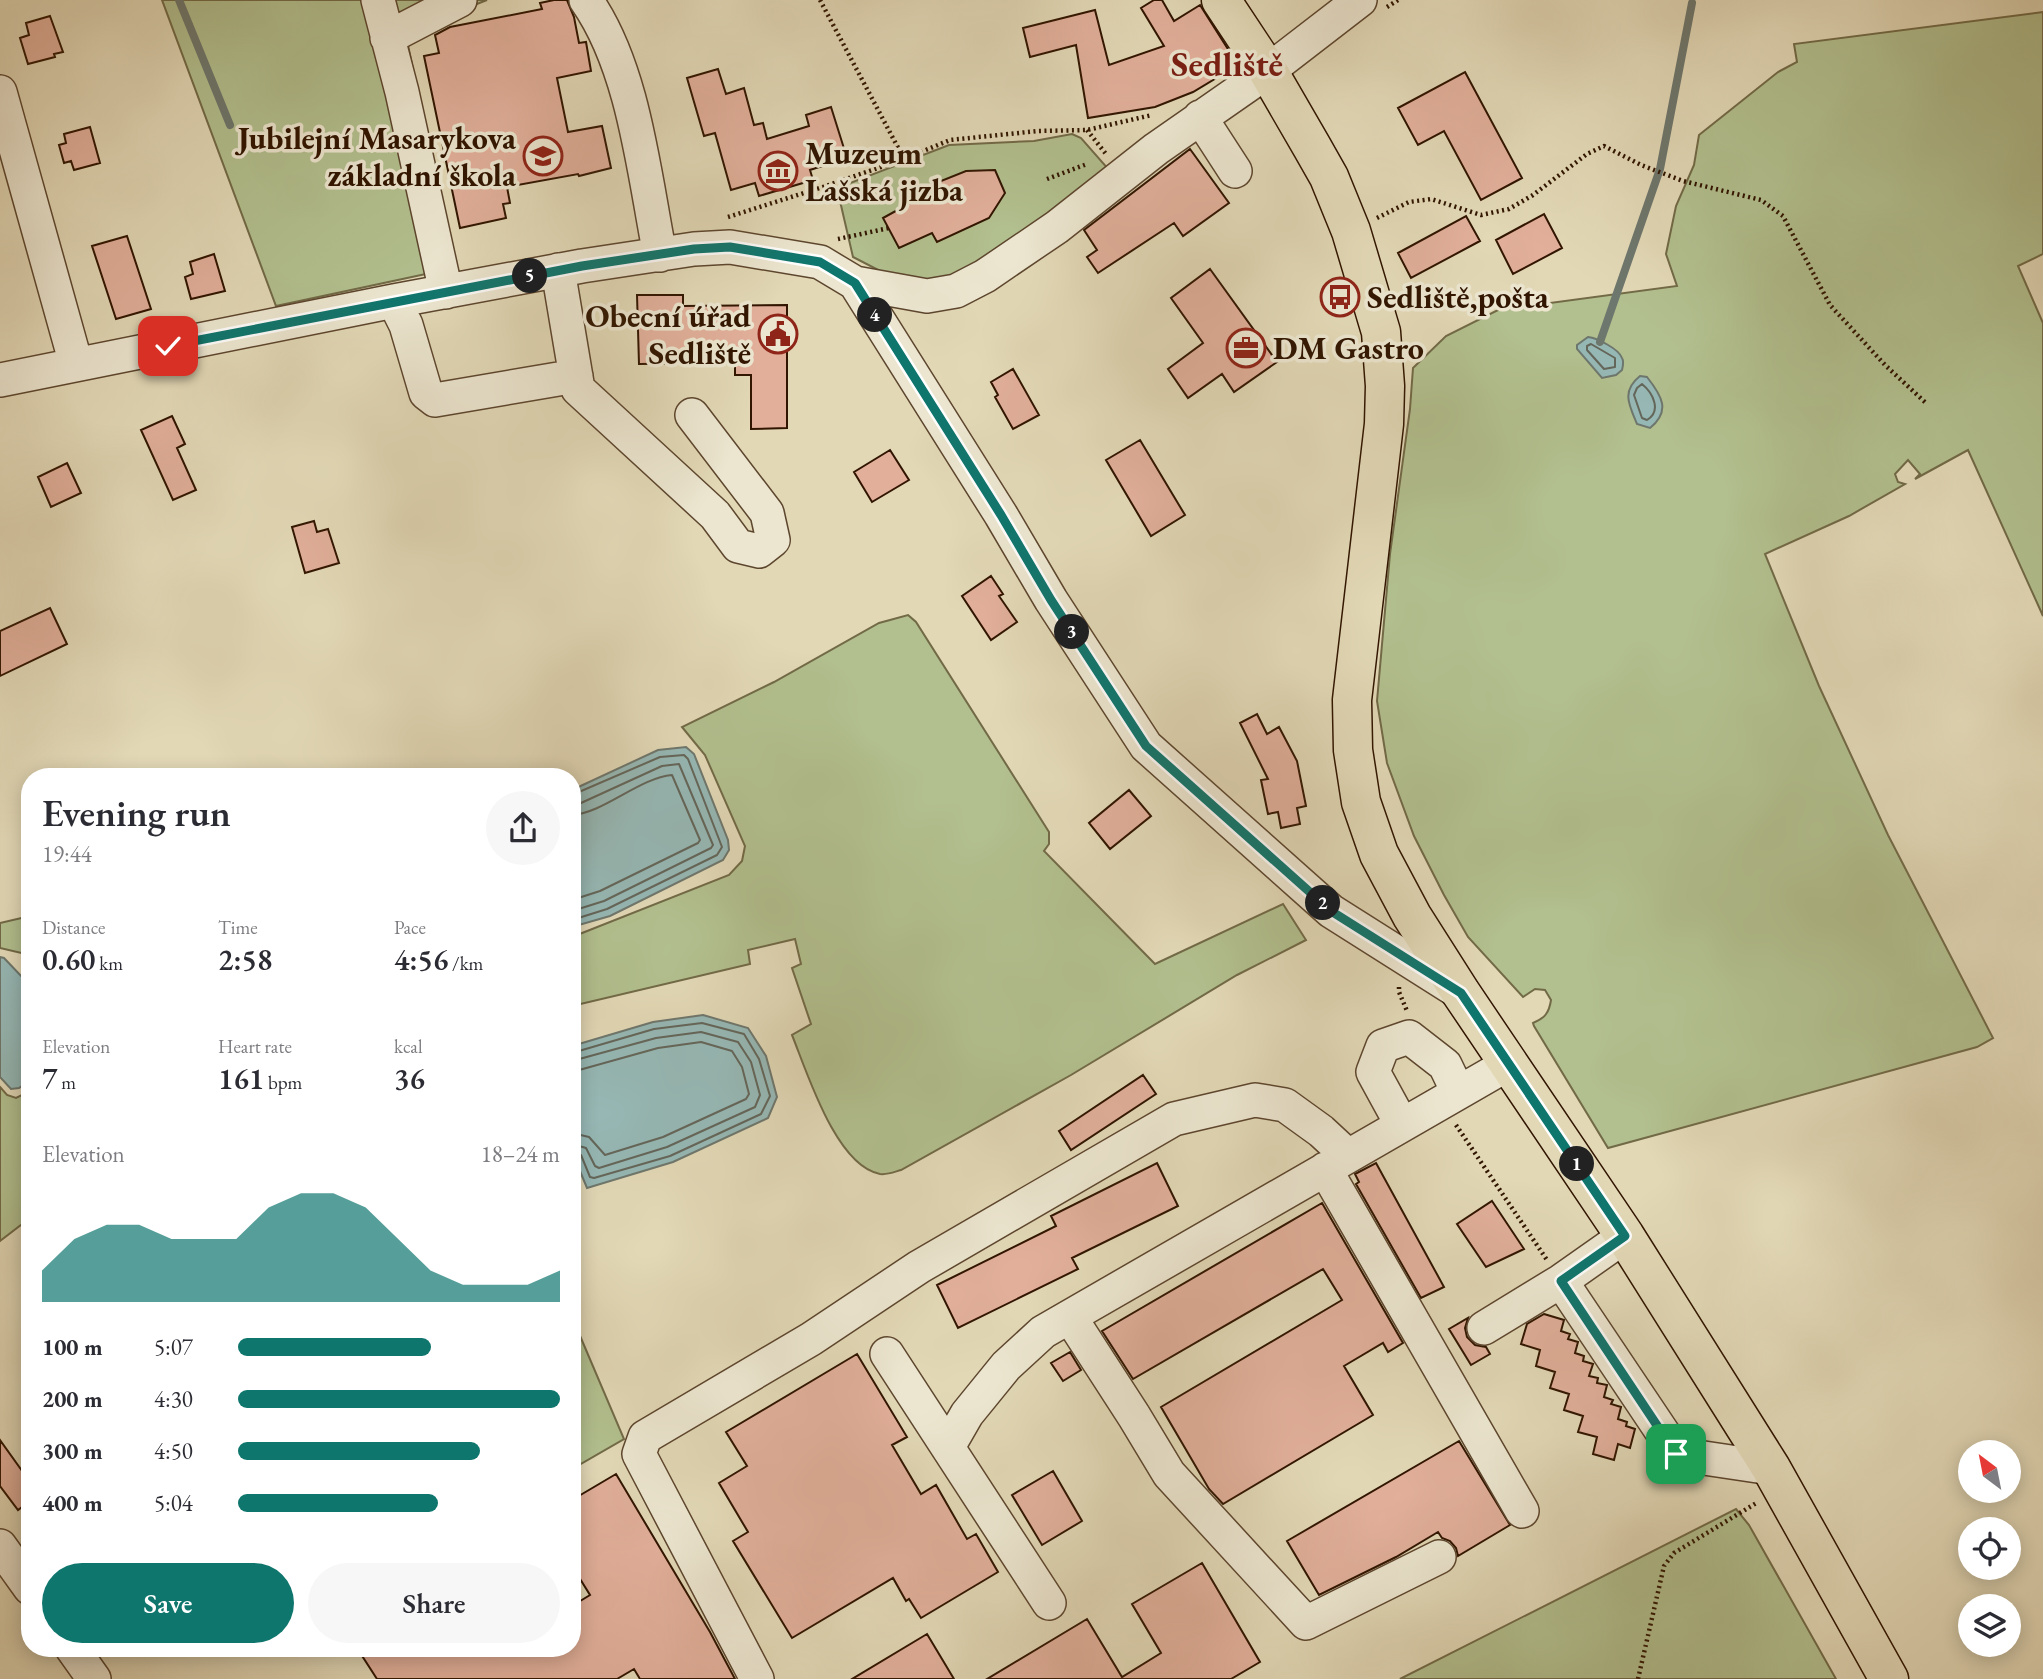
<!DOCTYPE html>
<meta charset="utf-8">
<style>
:root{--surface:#fff;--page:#f7f7f7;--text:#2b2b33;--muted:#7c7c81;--accent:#0f766e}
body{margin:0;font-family:"EB Garamond",serif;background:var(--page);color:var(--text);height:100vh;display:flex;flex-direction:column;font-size:26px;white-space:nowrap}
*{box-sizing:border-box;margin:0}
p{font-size:23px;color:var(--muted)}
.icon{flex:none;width:38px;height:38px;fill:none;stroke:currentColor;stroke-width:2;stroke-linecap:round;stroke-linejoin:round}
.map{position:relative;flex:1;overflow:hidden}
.drawer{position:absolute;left:21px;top:768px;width:560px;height:889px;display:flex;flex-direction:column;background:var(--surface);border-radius:28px;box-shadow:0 4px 18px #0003}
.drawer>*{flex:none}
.needle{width:46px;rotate:328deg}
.tools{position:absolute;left:1958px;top:1440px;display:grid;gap:14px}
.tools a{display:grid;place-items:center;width:63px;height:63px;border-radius:50%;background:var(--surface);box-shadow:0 4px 18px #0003;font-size:35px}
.pin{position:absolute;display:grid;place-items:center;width:60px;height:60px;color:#fff;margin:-30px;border-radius:14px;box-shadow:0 4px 10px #0006}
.km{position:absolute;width:35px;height:35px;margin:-18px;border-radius:50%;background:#222;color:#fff;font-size:19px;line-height:35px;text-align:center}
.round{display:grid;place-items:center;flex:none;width:74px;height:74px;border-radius:37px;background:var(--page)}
.summary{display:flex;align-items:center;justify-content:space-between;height:119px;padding:0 21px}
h1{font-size:38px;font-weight:600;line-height:52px}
.metrics{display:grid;grid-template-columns:repeat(3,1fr);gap:10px;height:119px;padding:7px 21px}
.metrics div{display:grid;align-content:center}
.metrics b{font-size:30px;font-weight:600}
.metrics small{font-size:19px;font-weight:400}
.metrics p{font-size:19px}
.chart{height:196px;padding:14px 21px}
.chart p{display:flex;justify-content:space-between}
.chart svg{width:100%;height:126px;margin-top:7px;fill:var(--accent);opacity:.7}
.button{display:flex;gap:14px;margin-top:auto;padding:14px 21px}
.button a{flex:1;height:80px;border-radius:42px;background:var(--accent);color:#fff;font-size:28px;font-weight:600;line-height:80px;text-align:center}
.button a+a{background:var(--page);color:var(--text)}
ul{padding:0 21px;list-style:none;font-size:23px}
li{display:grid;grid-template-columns:112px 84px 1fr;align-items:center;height:52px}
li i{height:18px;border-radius:9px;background:var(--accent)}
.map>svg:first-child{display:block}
</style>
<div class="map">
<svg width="2043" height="1679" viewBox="0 0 2043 1679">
<rect width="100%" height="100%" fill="#e2d8b6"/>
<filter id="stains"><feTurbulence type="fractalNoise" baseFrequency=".00286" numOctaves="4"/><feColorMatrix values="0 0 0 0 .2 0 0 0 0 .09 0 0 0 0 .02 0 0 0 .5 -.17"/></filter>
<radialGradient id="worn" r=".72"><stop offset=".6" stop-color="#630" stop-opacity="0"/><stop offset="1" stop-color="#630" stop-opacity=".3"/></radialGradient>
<path fill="#b2bf8e" stroke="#726a47" stroke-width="2" d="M 162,0 L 487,0 L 431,22 L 408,45 L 454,268 L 276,306 Z
M 2043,12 L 2043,254 L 2018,266 L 2043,323 L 2043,616 L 1968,450 L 1915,479 L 1920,474 L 1908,460 L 1895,474 L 1898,482 L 1905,484 L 1849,516 L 1765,554 L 1819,686 L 1888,835 L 1993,1038 L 1977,1047 L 1608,1148 L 1534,1026 L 1533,1023 C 1545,1018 1549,1013 1551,1000 L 1545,990 L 1535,989 L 1523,997 L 1468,937 L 1444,895 L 1414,836 L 1387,763 L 1377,701 L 1390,554 L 1410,409 L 1413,368 L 1446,336 L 1498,310 L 1677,286 L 1666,254 L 1676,206 L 1694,165 L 1699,135 L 1778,72 L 1797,62 L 1794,44 Z
M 1072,134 L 1081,138 L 1110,171 L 975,270 L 947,280 L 918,280 L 884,273 L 853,257 L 837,188 L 949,145 L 1034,141 Z
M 908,615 L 916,622 L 1049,832 L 1049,844 L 1044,851 L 1155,964 L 1283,904 L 1306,940 L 1237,975 L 1071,1075 L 901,1170 C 894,1172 888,1175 880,1174 C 836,1166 807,1072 792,1035 L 811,1024 L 792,968 L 801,964 L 795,939 L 748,950 L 750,964 L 572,1006 L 572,937 L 729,875 L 742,861 L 745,846 L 705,755 L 682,727 L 774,682 L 879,623 Z
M 30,916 L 30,955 L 0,948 L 0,923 Z
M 0,1087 L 7,1095 L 16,1098 L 30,1091 L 30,1218 L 0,1241 Z
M 572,1317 L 624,1439 L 572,1469 Z
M 1736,1509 L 1749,1525 L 1836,1679 L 1400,1679 Z"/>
<path fill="#96b8b5" stroke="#6e776d" stroke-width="2" d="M 1588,337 C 1597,338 1619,349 1622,358 C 1624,361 1623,366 1622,370 L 1616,375 L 1602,378 L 1577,349 L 1577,345 Z
M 1640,376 L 1647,377 C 1662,396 1671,411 1650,428 L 1637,424 C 1629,405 1621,391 1640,376 Z
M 686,747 L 694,754 L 728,840 L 729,850 L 723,860 L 610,916 L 572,927 L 572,790 L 658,750 Z
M 0,957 L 4,958 L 25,980 L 30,988 L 30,1080 L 19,1088 L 11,1089 L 0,1077 Z
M 703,1015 L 748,1028 L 766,1056 L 777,1097 L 768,1118 L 673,1162 L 587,1188 L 572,1152 L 572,1046 L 653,1022 Z"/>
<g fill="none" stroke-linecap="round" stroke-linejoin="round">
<path stroke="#64665a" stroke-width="2" d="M 1591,344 L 1615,358 L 1615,367 L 1604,369 L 1587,350 L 1587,346 Z
M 1642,384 C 1653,393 1662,411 1647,420 L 1642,418 L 1634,395 L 1637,388 Z
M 572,795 L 660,757 L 684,755 L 688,759 L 722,847 L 717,855 L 607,909 L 572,920
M 572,804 L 581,803 L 662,766 L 679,764 L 713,845 L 711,848 L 604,901 L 572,911
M 572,815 C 604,813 639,778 672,775 L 700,840 L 698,843 L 600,891 L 572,900
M 572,1053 L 654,1029 L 702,1023 L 744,1034 L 759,1059 L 770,1096 L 761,1114 L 670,1156 L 594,1178 L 590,1177 L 581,1155 L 572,1153
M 572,1061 L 656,1038 L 701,1032 L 738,1042 L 751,1062 L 760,1095 L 755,1107 L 667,1147 L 599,1168 L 595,1166 L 586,1148 L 572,1144
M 572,1072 L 658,1048 L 701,1042 L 732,1051 L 742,1067 L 749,1094 L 746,1099 L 663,1137 L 605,1155 L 589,1137 L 572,1133"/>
<path stroke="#6e776d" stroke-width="8" d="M 179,0 L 230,125
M 1600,342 L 1660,169 L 1692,3"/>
</g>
<path fill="#e1af9a" stroke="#311500" stroke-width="2" d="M 554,0 L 567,0 L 574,17 L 579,43 L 586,42 L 591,71 L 557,78 L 568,132 L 602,126 L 611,168 L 579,176 L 578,174 L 507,187 L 510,203 L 503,204 L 506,218 L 460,228 L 424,56 L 439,53 L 435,35 L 450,27 L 542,9 L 540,3 Z
M 1154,0 L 1162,0 L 1174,21 L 1200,5 L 1238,65 L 1193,92 L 1155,107 L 1088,118 L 1076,45 L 1030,57 L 1023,28 L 1095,10 L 1109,65 L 1164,46 L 1141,8 Z
M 50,16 L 63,52 L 54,54 L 55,57 L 28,64 L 20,38 L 29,35 L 26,23 Z
M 718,69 L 726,94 L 744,88 L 754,125 L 763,123 L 767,139 L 809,126 L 806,115 L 831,107 L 847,158 L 810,170 L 813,180 L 759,196 L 755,183 L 731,190 L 715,133 L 704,136 L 687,78 Z
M 1465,72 L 1522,178 L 1481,200 L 1444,131 L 1418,145 L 1398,108 Z
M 90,127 L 100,163 L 74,170 L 71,161 L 64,163 L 59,145 L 66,143 L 64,134 Z
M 1190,149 L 1229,203 L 1183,236 L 1174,223 L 1098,273 L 1087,257 L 1097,250 L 1084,230 Z
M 995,170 L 1005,193 L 989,218 L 937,242 L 932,233 L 899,248 L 883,218 L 914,201 L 911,193 L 966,171 Z
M 1544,214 L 1562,248 L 1513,274 L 1496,240 Z
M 1466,216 L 1480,241 L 1411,278 L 1398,253 Z
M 127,236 L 151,309 L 116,319 L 92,246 Z
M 214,254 L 225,291 L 191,299 L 185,277 L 193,274 L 190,262 Z
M 1210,269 L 1277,362 L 1234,392 L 1222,374 L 1188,398 L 1168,369 L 1203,343 L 1171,298 Z
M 637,295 L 683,295 L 683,306 L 787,305 L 787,428 L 751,429 L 751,375 L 735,375 L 735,363 L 639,364 Z
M 1013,369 L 1039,415 L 1013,429 L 995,397 L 998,395 L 991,382 Z
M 172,416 L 185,444 L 177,448 L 196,490 L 173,500 L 141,430 Z
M 1140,440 L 1185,515 L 1151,536 L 1106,460 Z
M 890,450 L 909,480 L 872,502 L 854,472 Z
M 67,463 L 81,493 L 51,507 L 38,477 Z
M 314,521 L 317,532 L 328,529 L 339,563 L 305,573 L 292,527 Z
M 991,576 L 1003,594 L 999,596 L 1017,622 L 991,640 L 962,596 Z
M 50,608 L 67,644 L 0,676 L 0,631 Z
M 1257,714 L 1267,734 L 1279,727 L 1297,761 L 1306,806 L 1297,808 L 1300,824 L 1281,828 L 1278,812 L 1268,814 L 1261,780 L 1268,779 L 1240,723 Z
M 1129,790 L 1151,816 L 1110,849 L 1089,823 Z
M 1143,1075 L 1156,1094 L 1071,1150 L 1059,1131 Z
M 1157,1163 L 1178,1206 L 1072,1258 L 1078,1269 L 958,1328 L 937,1285 L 1056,1226 L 1051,1216 Z
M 1376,1163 L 1444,1287 L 1421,1298 L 1356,1184 L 1359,1182 L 1355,1174 Z
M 1492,1201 L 1524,1249 L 1486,1267 L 1457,1224 Z
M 1322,1203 L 1403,1343 L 1388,1352 L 1383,1343 L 1344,1366 L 1373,1415 L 1223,1504 L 1209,1489 L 1161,1407 L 1342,1300 L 1323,1269 L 1133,1379 L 1102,1331 Z
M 1544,1314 L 1564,1320 L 1561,1331 L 1570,1334 L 1568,1339 L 1578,1342 L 1575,1353 L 1584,1356 L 1583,1361 L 1593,1364 L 1589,1376 L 1598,1378 L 1597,1383 L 1607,1385 L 1604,1397 L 1613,1400 L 1611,1404 L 1621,1407 L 1618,1419 L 1627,1422 L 1626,1426 L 1635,1429 L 1630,1448 L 1618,1444 L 1614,1460 L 1593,1454 L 1597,1437 L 1578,1432 L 1583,1416 L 1564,1410 L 1569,1394 L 1550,1388 L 1555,1372 L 1536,1366 L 1540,1350 L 1521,1344 L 1527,1324 Z
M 1468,1318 L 1465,1328 L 1467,1337 L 1475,1345 L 1486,1347 L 1490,1354 L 1471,1365 L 1449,1329 Z
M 1070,1352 L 1081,1370 L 1063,1381 L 1051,1363 Z
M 857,1354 L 907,1437 L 892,1445 L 921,1494 L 936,1485 L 967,1539 L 976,1534 L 998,1572 L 921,1618 L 909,1599 L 906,1601 L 893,1578 L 792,1638 L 733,1541 L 748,1532 L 719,1483 L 747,1466 L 726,1432 Z
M 0,1440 L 30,1482 L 30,1501 L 18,1510 L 0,1486 Z
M 1459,1441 L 1510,1525 L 1458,1556 L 1456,1548 L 1450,1541 L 1442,1538 L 1438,1532 L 1396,1557 L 1319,1595 L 1287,1541 Z
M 1053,1471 L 1082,1521 L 1042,1545 L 1012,1495 Z
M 616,1474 L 710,1632 L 735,1679 L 640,1679 L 634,1669 L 617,1679 L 377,1679 L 357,1648 L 572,1648 L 572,1606 L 590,1595 L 572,1566 L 572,1500 Z
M 1202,1563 L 1260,1662 L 1231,1679 L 987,1679 L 1087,1619 L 1122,1677 L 1161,1653 L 1132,1604 Z
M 927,1634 L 954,1679 L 852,1679 Z"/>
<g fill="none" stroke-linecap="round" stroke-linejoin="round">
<defs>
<path id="minor" d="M 378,0 L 402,92 L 446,292
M 586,0 C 634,68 644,174 660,255
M 387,38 L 460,0
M 0,92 L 76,364
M 1200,117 L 1235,171
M 558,270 L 578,389 L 715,515 L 738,546 L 759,551 L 773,540 L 767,513 L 692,415
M 855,283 L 1001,515 L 1051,600 L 1146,746 L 1331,911 L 1459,992
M 394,301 L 406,325 L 426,393 L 435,400 L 576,376
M 0,380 L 394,301 L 582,266 L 694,249 L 730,247 L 820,262 L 855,283 L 927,296 L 956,291 L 985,276 L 1057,227 L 1156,149 L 1268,71 L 1360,0
M 1402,1125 L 1373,1072 L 1383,1046 L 1409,1037 L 1445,1065 L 1458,1092
M 1325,1169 L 1522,1511
M 1561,1281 L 1677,1454 L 1771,1468
M 1070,1317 L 1134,1416 L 1169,1474 L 1306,1623 L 1439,1557
M 1484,1328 L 1561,1281 L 1625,1236
M 887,1354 L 1049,1603
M 948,1447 L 967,1414 L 1006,1366 L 1043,1332 L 1510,1063
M 0,1546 L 30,1588
M 72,1648 L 94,1679
M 757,1679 L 639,1454 L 645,1437 L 811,1339 L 919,1267 L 1174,1119 L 1255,1100 L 1285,1105 L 1321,1131 L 1348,1156"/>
<path id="major" d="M 1221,0 L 1268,71 L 1312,147 L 1329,177 L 1351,231 L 1381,332 L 1385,386 L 1384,424 L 1352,700 L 1353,750 L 1361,802 L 1379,854 L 1412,916 L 1461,993 L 1625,1236 L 1771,1468 L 1889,1679"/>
</defs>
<use href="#minor" stroke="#5d462e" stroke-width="36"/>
<use href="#major" stroke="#311500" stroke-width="41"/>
<path stroke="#311500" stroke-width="4.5" stroke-dasharray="2 3.5" stroke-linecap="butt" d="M 820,0 L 904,159
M 1387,7 L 1398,0
M 1087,130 L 1106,154
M 1047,179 L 1087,164
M 728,217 L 826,186 L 904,159 L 950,140 L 1038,131 L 1087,130 L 1152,115
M 1377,218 L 1409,202 L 1431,199 L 1481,215 L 1509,209 L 1533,195 L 1587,154 L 1604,146 L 1641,165 L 1683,181 L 1761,200 L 1783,216 L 1830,305 L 1885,365 L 1927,404
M 838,239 L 889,228
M 1399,987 L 1399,992 L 1407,1011
M 1456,1125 L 1547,1260
M 1638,1679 L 1664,1566 L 1674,1553 L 1758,1502"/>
<use href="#minor" stroke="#ece6d0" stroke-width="33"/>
<use href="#major" stroke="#e2d8b6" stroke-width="38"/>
</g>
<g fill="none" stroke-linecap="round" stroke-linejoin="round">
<defs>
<path id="route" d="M 168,346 L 582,266 L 694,249 L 730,247 L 820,262 L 855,283 L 1001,515 L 1051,600 L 1146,746 L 1331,911 L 1461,993 L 1625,1236 L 1561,1281 L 1676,1454"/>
</defs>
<use href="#route" stroke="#fff" stroke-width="14"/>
<use href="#route" stroke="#0f766e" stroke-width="9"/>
</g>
<defs>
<symbol id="school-ring" viewBox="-11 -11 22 22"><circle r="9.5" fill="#ece6d0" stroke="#8f2418" stroke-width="1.5"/><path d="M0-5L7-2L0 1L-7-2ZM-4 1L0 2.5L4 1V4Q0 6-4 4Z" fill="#8f2418"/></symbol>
<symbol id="museum-ring" viewBox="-11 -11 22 22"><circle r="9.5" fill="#ece6d0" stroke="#8f2418" stroke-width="1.5"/><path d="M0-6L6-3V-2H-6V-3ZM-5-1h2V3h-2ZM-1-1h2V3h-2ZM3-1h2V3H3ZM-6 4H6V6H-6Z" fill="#8f2418"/></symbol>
<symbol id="bus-ring" viewBox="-11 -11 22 22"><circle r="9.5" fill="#ece6d0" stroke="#8f2418" stroke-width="1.5"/><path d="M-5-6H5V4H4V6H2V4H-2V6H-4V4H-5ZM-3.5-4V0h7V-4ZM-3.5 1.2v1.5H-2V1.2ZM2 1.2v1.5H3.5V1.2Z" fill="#8f2418"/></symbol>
<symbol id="civic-ring" viewBox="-11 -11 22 22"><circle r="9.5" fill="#ece6d0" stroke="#8f2418" stroke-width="1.5"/><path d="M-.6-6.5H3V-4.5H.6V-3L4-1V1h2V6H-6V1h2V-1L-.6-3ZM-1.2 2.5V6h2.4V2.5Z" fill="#8f2418"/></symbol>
<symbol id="office-ring" viewBox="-11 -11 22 22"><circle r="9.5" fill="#ece6d0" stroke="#8f2418" stroke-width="1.5"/><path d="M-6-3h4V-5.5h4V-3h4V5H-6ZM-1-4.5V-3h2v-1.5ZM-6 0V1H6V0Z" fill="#8f2418"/></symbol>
</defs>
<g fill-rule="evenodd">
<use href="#school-ring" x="521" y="134" width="44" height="44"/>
<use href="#museum-ring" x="756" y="149" width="44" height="44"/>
<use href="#bus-ring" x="1318" y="275" width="44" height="44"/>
<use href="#civic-ring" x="756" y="312" width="44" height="44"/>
<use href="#office-ring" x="1224" y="326" width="44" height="44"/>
</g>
<g text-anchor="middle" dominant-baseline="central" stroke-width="7" stroke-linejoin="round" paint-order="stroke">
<g font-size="32" font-weight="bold" fill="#311500" stroke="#ece6d0" text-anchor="start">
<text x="516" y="138" text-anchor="end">Jubilejní Masarykova<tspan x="516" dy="37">základní škola</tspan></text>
<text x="805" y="153">Muzeum<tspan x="805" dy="37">Lašská jizba</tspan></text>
<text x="1367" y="297">Sedliště,pošta</text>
<text x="751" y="316" text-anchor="end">Obecní úřad<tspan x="751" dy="37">Sedliště</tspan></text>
<text x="1273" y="348">DM Gastro</text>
</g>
<g font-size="35" font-weight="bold" fill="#7a1f14" stroke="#ece6d0">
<text x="1227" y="63">Sedliště</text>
</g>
</g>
<rect width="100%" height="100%" filter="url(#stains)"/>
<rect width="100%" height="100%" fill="url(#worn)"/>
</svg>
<div class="tools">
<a><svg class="needle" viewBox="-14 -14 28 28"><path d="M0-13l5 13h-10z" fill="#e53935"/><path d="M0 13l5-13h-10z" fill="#7c7c81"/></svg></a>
<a><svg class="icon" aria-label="locate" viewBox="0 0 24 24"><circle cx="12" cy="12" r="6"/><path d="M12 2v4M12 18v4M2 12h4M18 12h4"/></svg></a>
<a><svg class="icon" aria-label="layers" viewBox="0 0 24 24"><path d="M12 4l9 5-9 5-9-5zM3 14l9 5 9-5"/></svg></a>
</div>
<div class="pin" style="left:1676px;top:1454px;background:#1e9e55"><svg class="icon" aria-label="arrive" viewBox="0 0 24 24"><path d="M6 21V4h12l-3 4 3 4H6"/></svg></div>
<div class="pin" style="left:168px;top:346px;background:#d93025"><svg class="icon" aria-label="check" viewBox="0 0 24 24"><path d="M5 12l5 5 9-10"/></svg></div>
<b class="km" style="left:1577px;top:1164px">1</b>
<b class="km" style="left:1323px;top:903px">2</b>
<b class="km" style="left:1072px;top:632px">3</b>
<b class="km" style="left:875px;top:315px">4</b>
<b class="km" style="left:530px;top:276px">5</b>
<section class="drawer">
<div class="summary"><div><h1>Evening run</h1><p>19:44</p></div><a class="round"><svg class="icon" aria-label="share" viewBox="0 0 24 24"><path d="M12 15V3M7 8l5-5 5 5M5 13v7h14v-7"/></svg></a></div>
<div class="metrics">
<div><p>Distance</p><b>0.60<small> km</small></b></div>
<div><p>Time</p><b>2:58</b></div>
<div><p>Pace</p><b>4:56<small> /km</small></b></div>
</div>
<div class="metrics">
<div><p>Elevation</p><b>7<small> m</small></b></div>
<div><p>Heart rate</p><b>161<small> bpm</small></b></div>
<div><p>kcal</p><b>36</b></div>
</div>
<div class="chart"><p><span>Elevation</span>18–24 m</p>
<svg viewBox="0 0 160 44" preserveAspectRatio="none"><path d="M0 44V33L10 22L20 17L30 17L40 22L50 22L60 22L70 11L80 6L90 6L100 11L110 22L120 33L130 38L140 38L150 38L160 33V44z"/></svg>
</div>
<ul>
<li><b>100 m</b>5:07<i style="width:60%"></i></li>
<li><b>200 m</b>4:30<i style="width:100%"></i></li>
<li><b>300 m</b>4:50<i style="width:75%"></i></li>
<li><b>400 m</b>5:04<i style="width:62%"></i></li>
</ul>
<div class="button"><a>Save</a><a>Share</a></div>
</section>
</div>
